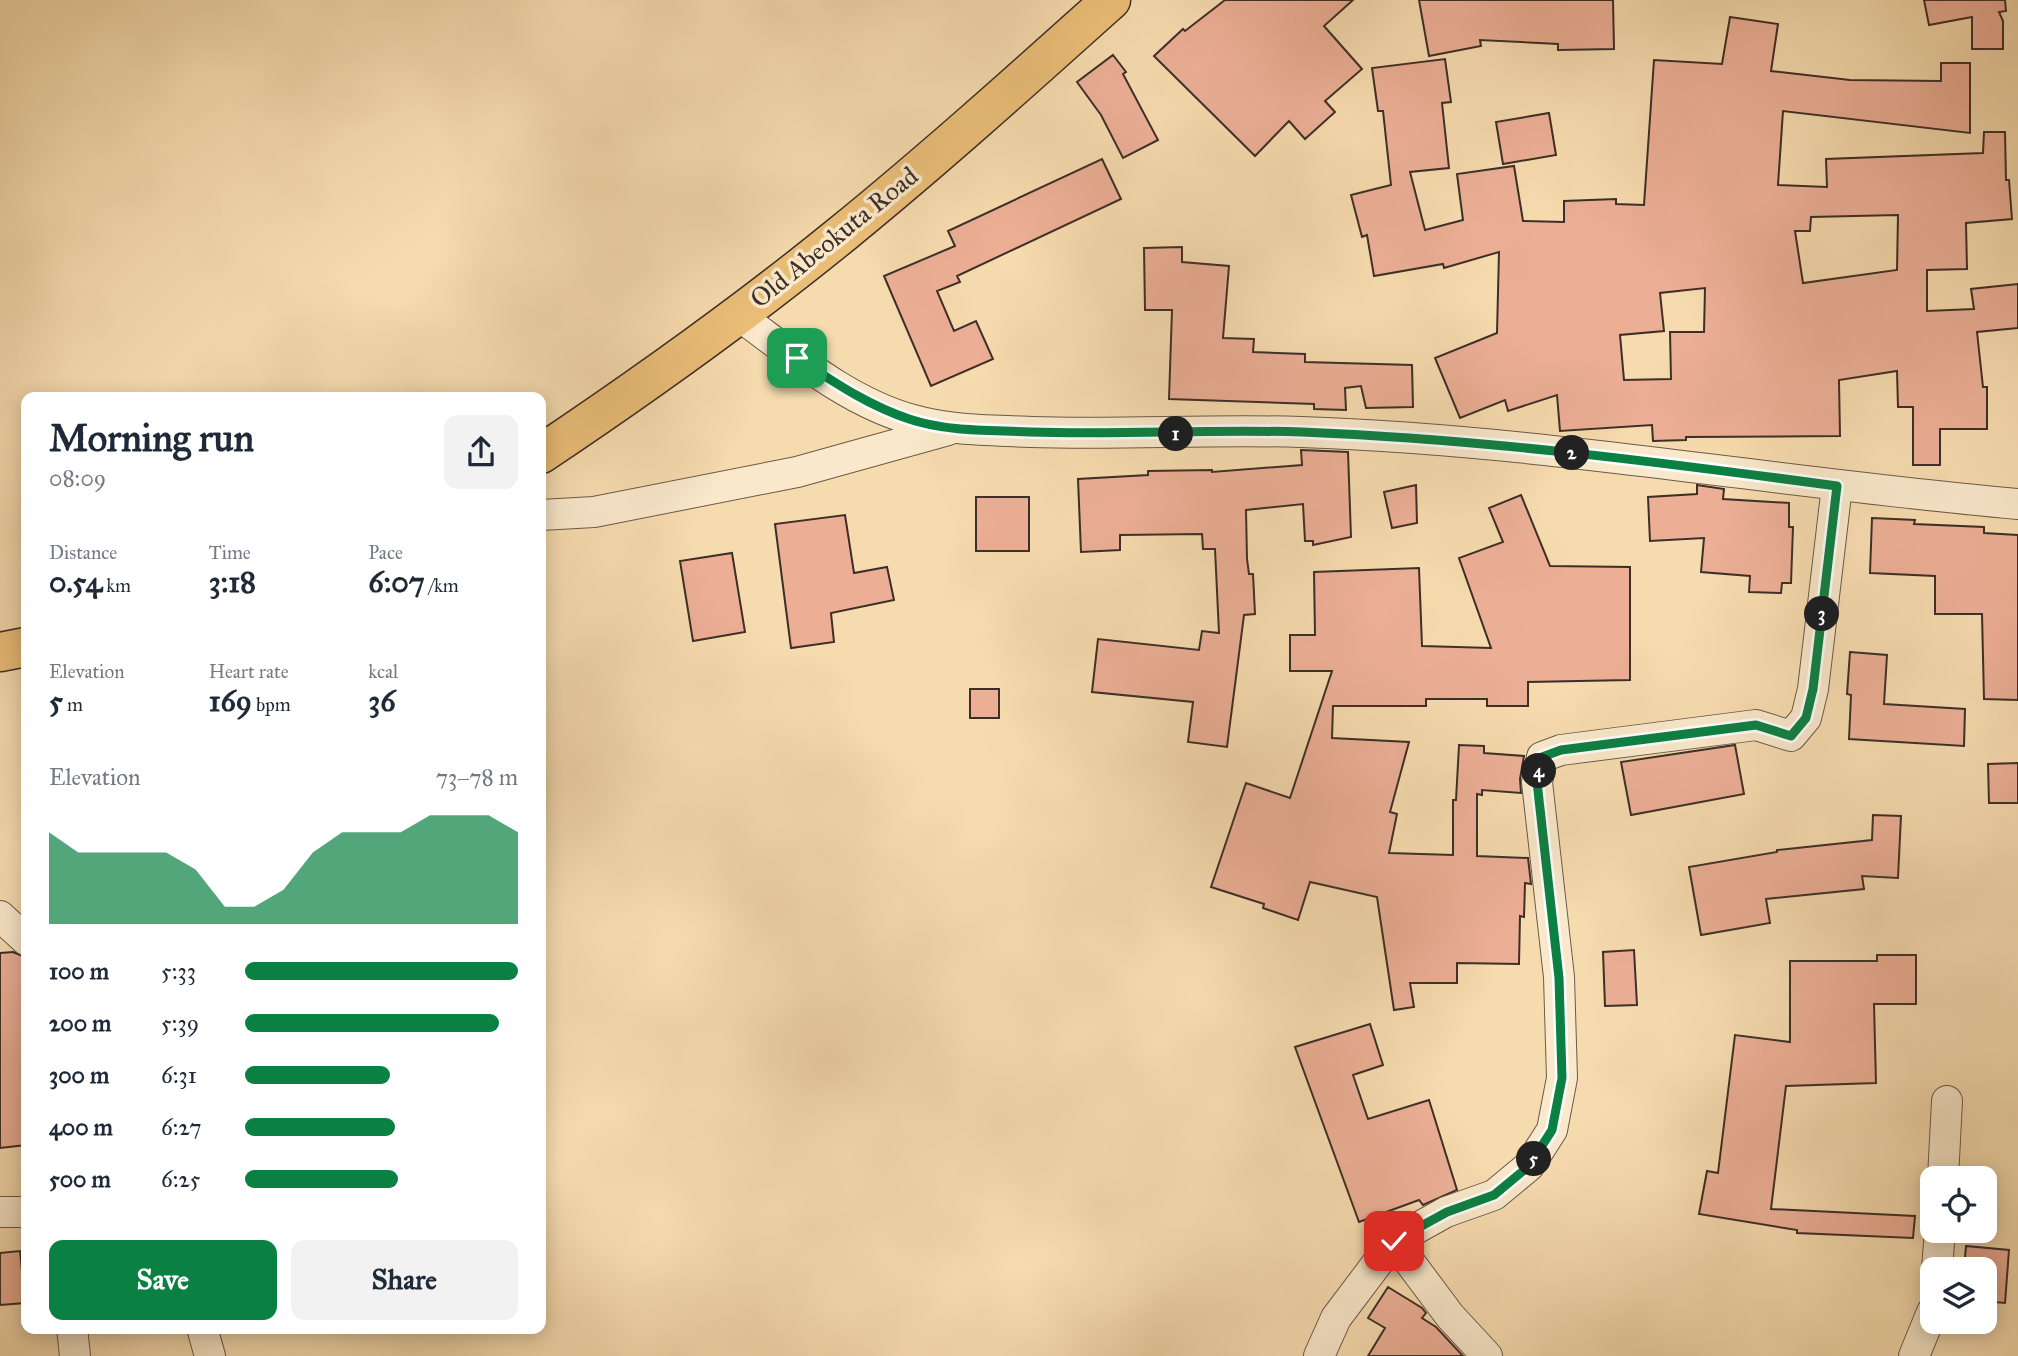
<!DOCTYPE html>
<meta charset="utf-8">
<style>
:root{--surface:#fff;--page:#f2f2f3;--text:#1f2937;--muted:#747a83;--accent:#0b8043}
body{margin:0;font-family:"IM FELL Great Primer",serif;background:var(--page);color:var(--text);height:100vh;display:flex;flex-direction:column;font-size:26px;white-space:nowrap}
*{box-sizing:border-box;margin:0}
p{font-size:23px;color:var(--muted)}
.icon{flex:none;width:38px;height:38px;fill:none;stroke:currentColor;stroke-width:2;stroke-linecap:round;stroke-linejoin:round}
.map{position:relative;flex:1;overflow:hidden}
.panel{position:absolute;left:21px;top:392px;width:525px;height:942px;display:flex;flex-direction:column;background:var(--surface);border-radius:14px;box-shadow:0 4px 18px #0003}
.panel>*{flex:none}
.fabs{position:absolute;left:1920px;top:1166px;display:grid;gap:14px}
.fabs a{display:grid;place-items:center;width:77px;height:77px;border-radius:14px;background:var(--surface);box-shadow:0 4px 18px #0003;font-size:35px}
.pin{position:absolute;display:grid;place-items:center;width:60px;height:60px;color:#fff;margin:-30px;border-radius:14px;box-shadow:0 4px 10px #0006}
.km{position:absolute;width:35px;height:35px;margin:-18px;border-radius:50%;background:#222;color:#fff;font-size:19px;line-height:35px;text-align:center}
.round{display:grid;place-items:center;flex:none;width:74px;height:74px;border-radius:14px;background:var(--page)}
.overview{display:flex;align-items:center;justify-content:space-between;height:119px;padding:0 28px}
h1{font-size:38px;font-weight:800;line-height:52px}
.metrics{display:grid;grid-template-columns:repeat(3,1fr);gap:10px;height:119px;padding:7px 28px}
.metrics div{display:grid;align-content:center}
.metrics b{font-size:30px;font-weight:800}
.metrics small{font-size:19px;font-weight:400}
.metrics p{font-size:19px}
.chart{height:196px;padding:14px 28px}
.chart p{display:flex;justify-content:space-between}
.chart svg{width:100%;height:126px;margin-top:7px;fill:var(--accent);opacity:.7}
.cta{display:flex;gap:14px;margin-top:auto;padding:14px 28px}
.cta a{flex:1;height:80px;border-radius:14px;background:var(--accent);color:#fff;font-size:28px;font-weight:800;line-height:80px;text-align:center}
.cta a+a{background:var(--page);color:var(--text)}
ul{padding:0 28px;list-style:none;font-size:23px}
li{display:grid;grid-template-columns:112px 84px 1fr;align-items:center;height:52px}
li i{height:18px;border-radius:9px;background:var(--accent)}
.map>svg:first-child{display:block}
</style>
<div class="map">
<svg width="2018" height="1356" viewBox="0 0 2018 1356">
<rect width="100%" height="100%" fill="#f6dbaf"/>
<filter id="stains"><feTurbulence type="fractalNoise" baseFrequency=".00286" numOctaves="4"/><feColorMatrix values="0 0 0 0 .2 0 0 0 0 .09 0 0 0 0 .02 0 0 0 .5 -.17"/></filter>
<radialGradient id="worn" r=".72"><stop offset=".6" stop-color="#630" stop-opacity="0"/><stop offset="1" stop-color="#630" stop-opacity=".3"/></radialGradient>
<path fill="#ecaf96" stroke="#3d2f27" stroke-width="2" fill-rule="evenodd" d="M 1225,0 L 1353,0 L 1324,26 L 1362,69 L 1325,101 L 1335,112 L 1305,139 L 1289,121 L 1255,156 L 1154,56 L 1183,29 L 1185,31 Z
M 1419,0 L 1613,0 L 1614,49 L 1558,50 L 1558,44 L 1480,40 L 1481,46 L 1429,56 Z
M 1924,0 L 2005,0 L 2006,11 L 1999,12 L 2003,21 L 2003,49 L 1972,49 L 1972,17 L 1929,25 Z
M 1730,17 L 1778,24 L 1771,71 L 1850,80 L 1941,81 L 1941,63 L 1970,63 L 1970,133 L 1783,111 L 1778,185 L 1827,187 L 1826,159 L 1983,153 L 1984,132 L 2005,132 L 2006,180 L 2009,180 L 2012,219 L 1966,223 L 1967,269 L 1927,270 L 1927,311 L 1974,309 L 1971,289 L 2018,284 L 2018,328 L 1977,332 L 1983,387 L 1987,387 L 1987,429 L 1940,429 L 1940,465 L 1913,465 L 1913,407 L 1898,407 L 1897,371 L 1839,380 L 1840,436 L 1686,437 L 1686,440 L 1653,441 L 1652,425 L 1560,431 L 1557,395 L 1508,411 L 1505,400 L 1460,418 L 1435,358 L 1497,333 L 1499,252 L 1444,268 L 1443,264 L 1374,276 L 1367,235 L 1362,237 L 1351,195 L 1391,185 L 1383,111 L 1378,111 L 1372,68 L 1445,59 L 1451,102 L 1442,103 L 1449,168 L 1410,172 L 1425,230 L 1463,220 L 1457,174 L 1514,166 L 1523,221 L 1564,222 L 1564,201 L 1616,199 L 1616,204 L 1644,205 L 1654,60 L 1722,64 ZM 1898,215 L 1897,270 L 1803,283 L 1795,231 L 1810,231 L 1811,217 ZM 1705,288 L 1704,332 L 1670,332 L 1671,379 L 1624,380 L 1620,335 L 1664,331 L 1660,293 Z
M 1113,55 L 1126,72 L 1123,74 L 1158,140 L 1123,158 L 1101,115 L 1077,82 Z
M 1549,113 L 1556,155 L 1503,164 L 1496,122 Z
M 1102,159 L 1121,199 L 957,276 L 960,282 L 937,291 L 954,331 L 976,321 L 993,359 L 931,386 L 884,276 L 955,246 L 948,231 Z
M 1182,247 L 1182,262 L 1229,266 L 1223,338 L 1254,339 L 1253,352 L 1305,354 L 1305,362 L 1412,365 L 1413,407 L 1366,408 L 1361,386 L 1345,388 L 1346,410 L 1314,409 L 1314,404 L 1169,399 L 1172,310 L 1145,310 L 1144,248 Z
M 1301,450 L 1348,452 L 1351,537 L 1313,545 L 1313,541 L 1305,541 L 1303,504 L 1246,510 L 1247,559 L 1249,574 L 1253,574 L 1255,614 L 1244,615 L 1227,747 L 1188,742 L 1193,702 L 1092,692 L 1098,639 L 1199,650 L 1202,631 L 1219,633 L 1215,549 L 1203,549 L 1202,534 L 1120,535 L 1120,550 L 1081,552 L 1078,479 L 1148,475 L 1148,471 L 1212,470 L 1212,472 L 1302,465 Z
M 1416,485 L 1417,523 L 1392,528 L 1384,492 Z
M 1697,485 L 1724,489 L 1723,499 L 1789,503 L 1789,527 L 1793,527 L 1791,583 L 1782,583 L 1781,593 L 1749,592 L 1750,576 L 1701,572 L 1704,538 L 1650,541 L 1648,497 L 1697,494 Z
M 1521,495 L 1550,566 L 1630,567 L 1630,680 L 1528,682 L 1528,706 L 1487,706 L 1487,699 L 1426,699 L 1426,706 L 1333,706 L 1332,738 L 1409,742 L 1390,812 L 1397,814 L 1389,853 L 1453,855 L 1453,800 L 1456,800 L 1459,745 L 1484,746 L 1484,753 L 1524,756 L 1520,779 L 1521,793 L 1482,790 L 1482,795 L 1477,794 L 1477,856 L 1528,858 L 1531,884 L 1525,883 L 1524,917 L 1520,916 L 1519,964 L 1457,963 L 1457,983 L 1410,983 L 1414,1007 L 1394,1010 L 1377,897 L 1310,882 L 1298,920 L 1263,908 L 1264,904 L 1211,887 L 1246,783 L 1290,798 L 1332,671 L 1290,671 L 1290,635 L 1315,635 L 1314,572 L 1419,568 L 1422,646 L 1491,648 L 1459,558 L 1503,542 L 1489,508 Z
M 976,497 L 1029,497 L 1029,551 L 976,551 Z
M 845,515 L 854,573 L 887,567 L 894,600 L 831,613 L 834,642 L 791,648 L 775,524 Z
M 1872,518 L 1915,520 L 1914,524 L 1984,527 L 1984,533 L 2018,535 L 2018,700 L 1984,699 L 1982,614 L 1935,614 L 1935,576 L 1870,573 Z
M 732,553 L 745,632 L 693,641 L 680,561 Z
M 1850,652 L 1887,655 L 1884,704 L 1965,709 L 1964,746 L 1849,739 L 1851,695 L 1847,694 Z
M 970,689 L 999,689 L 999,718 L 970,718 Z
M 1735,745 L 1744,794 L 1631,815 L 1621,762 Z
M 2018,763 L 2018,803 L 1989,803 L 1988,764 Z
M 1873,815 L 1901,816 L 1898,878 L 1862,876 L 1864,889 L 1766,899 L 1770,923 L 1701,935 L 1689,867 L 1777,852 L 1777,850 L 1872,840 Z
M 1634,950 L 1637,1005 L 1605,1006 L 1603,952 Z
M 13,952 L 25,957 L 26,972 L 26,1145 L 0,1148 L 0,953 Z
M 1877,955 L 1916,955 L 1916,1004 L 1874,1004 L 1876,1083 L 1786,1086 L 1771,1209 L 1915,1216 L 1913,1238 L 1797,1233 L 1797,1230 L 1699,1214 L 1707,1171 L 1718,1173 L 1735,1035 L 1790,1042 L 1790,961 L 1877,961 Z
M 1370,1024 L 1383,1065 L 1353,1075 L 1368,1119 L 1429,1100 L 1457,1190 L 1423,1205 L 1419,1200 L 1359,1222 L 1295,1047 Z
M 1966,1246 L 2009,1250 L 2005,1303 L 1984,1301 L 1984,1269 L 1964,1269 Z
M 20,1251 L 25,1303 L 0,1305 L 0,1253 Z
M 1388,1287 L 1422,1308 L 1426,1313 L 1422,1318 L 1436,1327 L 1463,1356 L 1368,1356 L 1385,1328 L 1368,1318 Z"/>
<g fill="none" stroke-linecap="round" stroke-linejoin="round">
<defs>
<path id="minor" d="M 738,315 C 792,354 847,402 913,420 C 952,431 991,430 1031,432 C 1121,435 1211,429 1301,432 C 1542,440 1779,483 2018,504
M 541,515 L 594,512 L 797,472 L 948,430
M 0,916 L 26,940
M 1943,1178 L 1947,1101
M 0,1212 L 26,1212
M 1394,1241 L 1450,1316 L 1487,1356
M 1937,1269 L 1940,1230
M 72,1328 L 75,1356
M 202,1328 L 210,1356
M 1319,1356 L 1336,1318 L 1394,1241 L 1446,1212 L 1494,1195 L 1529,1166 L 1552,1130 L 1562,1078 L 1559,977 L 1537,782 L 1542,757 L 1561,750 L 1756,725 L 1791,736 L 1806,718 L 1813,689 L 1837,486
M 1914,1356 L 1932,1312"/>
<path id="highway" d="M 541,454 C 644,385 745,313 842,234 C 934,159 1023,79 1111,0
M 0,652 L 26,647"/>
</defs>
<use href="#minor" stroke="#6b5a49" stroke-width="32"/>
<use href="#highway" stroke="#3d2f27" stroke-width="41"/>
<use href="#minor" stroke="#f9e8cb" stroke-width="30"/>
<use href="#highway" stroke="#ebbe78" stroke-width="38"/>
</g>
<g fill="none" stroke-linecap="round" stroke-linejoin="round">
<defs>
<path id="route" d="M 797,358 C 834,382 867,405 909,419 C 948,432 989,430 1030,432 C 1121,435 1211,429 1302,432 C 1481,439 1659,462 1837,486 L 1813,689 L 1806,718 L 1791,736 L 1756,725 L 1561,750 L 1542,757 L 1537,782 L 1559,978 L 1562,1078 L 1552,1130 L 1529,1166 L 1494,1195 L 1447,1212 L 1394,1241"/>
</defs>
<use href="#route" stroke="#fff" stroke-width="14"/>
<use href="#route" stroke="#0b8043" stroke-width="9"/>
</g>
<g text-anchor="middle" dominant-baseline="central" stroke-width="7" stroke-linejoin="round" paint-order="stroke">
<g font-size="26" fill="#3d2f27" stroke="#f9e8cb">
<text transform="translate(834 237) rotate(-39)">Old Abeokuta Road</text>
</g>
</g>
<rect width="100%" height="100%" filter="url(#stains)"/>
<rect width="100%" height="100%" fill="url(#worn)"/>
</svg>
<div class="fabs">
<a><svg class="icon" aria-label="locate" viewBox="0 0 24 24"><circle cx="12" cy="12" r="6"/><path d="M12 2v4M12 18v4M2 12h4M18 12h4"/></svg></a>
<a><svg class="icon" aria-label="layers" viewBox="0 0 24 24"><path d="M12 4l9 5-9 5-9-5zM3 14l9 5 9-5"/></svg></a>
</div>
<div class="pin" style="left:797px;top:358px;background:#1e9e55"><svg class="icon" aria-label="arrive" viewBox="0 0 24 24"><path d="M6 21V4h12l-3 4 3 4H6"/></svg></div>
<div class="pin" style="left:1394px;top:1241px;background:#d93025"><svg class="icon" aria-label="check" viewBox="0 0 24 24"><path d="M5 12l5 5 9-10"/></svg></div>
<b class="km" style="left:1176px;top:434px">1</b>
<b class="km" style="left:1572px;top:453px">2</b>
<b class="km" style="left:1822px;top:614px">3</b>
<b class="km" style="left:1539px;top:771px">4</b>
<b class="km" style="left:1534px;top:1159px">5</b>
<section class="panel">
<div class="overview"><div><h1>Morning run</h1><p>08:09</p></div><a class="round"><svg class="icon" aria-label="share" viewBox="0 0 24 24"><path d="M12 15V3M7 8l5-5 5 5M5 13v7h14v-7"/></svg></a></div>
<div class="metrics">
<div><p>Distance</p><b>0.54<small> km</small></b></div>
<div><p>Time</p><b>3:18</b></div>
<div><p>Pace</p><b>6:07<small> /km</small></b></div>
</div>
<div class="metrics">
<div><p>Elevation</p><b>5<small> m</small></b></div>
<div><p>Heart rate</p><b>169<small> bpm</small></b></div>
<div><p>kcal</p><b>36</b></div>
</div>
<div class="chart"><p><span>Elevation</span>73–78 m</p>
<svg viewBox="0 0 160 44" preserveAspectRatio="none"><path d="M0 44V12L10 19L20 19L30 19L40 19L50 25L60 38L70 38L80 32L90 19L100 12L110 12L120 12L130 6L140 6L150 6L160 12V44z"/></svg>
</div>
<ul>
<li><b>100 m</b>5:33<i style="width:100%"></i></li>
<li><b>200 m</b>5:39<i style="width:93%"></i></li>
<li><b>300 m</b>6:31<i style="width:53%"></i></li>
<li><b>400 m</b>6:27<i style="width:55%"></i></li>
<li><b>500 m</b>6:25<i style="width:56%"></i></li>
</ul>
<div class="cta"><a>Save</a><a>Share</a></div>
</section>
</div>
